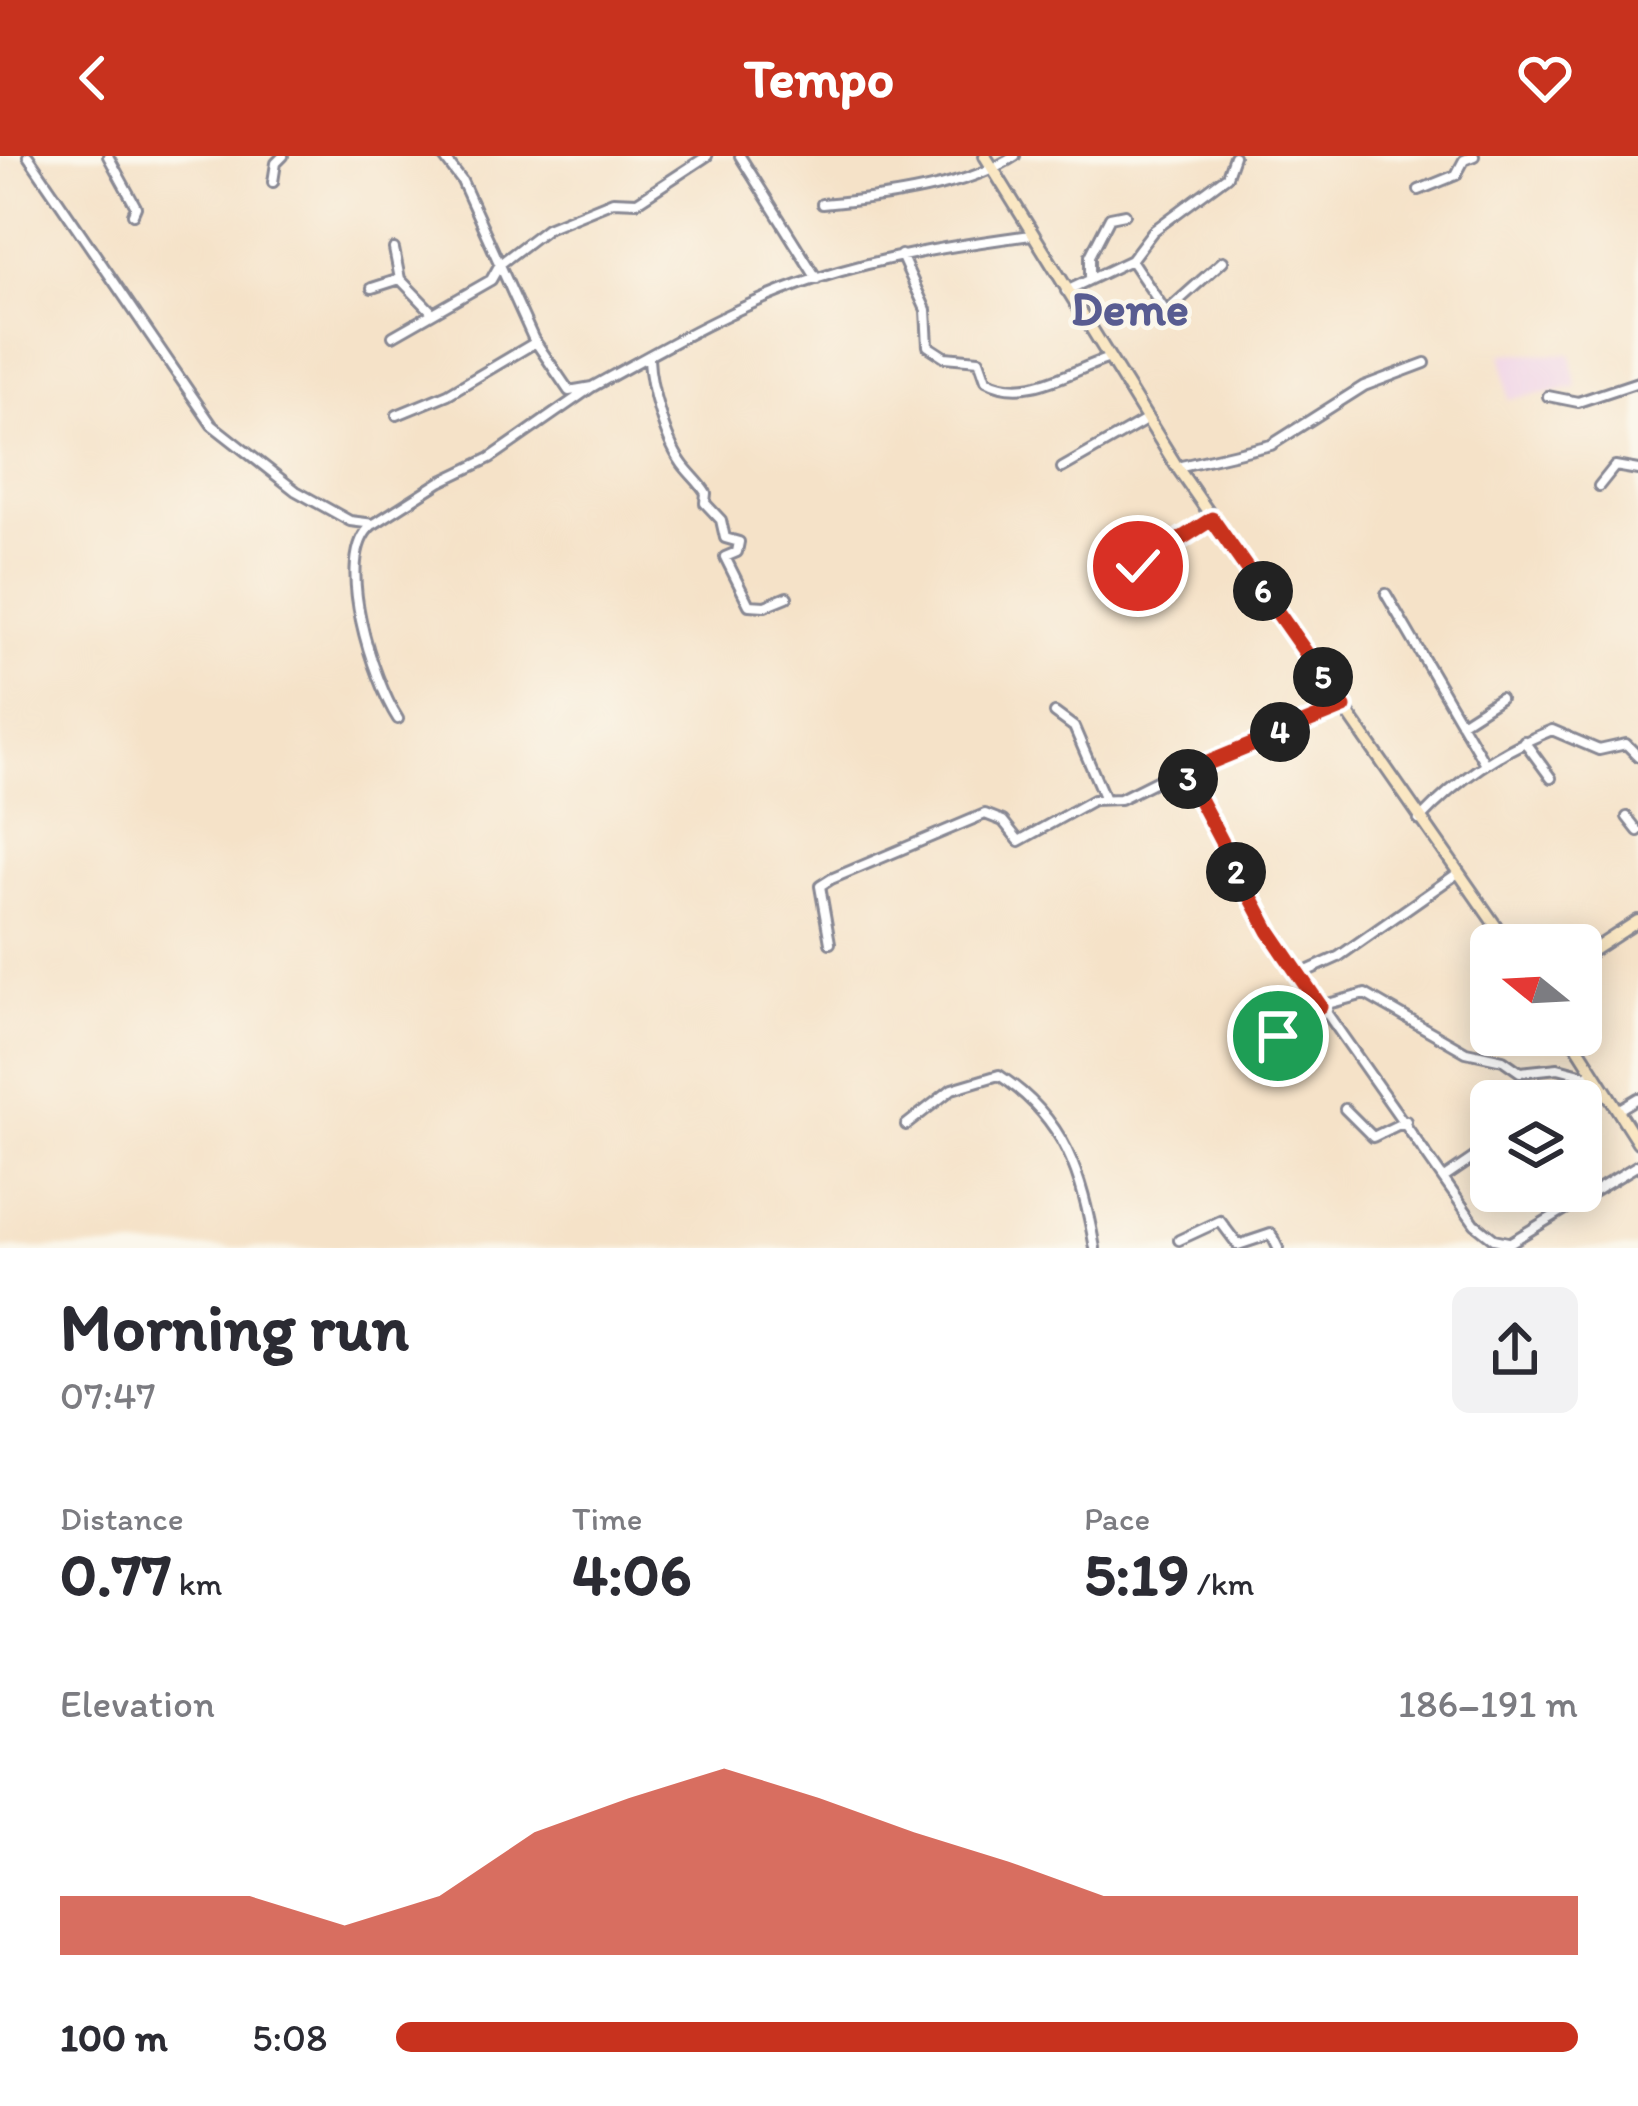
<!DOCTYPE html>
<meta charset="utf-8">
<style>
:root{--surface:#fff;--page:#f2f2f3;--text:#2b2b33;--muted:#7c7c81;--accent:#c8321e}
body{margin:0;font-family:Itim,sans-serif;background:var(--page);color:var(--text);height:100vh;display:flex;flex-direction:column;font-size:45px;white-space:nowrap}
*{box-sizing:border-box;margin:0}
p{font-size:39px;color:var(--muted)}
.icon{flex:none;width:66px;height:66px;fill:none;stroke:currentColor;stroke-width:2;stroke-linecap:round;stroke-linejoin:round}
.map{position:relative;height:1092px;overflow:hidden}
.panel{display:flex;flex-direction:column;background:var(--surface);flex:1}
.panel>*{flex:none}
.needle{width:78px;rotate:288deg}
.fabs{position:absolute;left:1470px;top:768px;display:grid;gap:24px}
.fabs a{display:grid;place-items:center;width:132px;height:132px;border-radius:18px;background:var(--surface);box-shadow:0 6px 30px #0003;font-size:60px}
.pin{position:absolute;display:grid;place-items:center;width:102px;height:102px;color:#fff;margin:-51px;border:6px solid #fff;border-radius:50%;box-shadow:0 3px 12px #0007}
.km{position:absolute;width:60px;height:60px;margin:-30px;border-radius:50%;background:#222;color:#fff;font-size:33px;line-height:60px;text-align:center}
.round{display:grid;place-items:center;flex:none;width:126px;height:126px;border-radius:18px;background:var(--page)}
.headline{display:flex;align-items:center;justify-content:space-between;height:204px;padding:0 60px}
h1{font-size:66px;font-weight:800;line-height:90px}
.metrics{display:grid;grid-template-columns:repeat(3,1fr);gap:18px;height:204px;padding:12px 60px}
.metrics div{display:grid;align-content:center}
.metrics b{font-size:60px;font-weight:800}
.metrics small{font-size:33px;font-weight:400}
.metrics p{font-size:33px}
.chart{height:336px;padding:24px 60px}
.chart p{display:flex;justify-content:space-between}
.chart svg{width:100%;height:216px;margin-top:12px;fill:var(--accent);opacity:.7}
ul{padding:0 60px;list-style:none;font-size:39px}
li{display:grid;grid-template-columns:192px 144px 1fr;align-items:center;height:90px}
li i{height:30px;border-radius:15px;background:var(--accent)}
header{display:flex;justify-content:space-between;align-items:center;height:156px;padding:0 60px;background:var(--accent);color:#fff;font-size:54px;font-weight:800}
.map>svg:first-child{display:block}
</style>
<header><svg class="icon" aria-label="back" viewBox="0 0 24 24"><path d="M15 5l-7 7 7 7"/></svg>Tempo<svg class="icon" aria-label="heart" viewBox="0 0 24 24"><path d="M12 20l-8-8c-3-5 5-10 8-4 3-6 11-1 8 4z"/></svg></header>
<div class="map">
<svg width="1638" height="1092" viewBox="0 0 1638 1092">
<rect width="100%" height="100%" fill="#fbf7ec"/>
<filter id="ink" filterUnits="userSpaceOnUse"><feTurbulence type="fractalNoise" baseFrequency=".00833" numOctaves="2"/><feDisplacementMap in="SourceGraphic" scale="24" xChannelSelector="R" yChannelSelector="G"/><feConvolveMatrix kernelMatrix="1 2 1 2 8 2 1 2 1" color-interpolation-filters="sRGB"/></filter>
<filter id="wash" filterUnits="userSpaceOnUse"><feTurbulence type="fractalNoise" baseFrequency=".004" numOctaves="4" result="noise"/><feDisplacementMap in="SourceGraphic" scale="48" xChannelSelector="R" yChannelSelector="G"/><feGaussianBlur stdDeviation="2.7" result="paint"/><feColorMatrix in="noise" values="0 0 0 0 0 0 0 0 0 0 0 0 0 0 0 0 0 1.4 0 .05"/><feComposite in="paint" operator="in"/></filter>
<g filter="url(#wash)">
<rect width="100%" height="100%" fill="#f5e2c8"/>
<path fill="#efd0e6" d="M 1502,197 L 1571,198 L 1577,232 L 1508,243 Z"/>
</g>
<g filter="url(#ink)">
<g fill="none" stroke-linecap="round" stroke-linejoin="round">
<defs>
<path id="street" d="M 28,0 L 212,269 L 296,335 L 350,365 L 374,368 L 440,326 L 490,302 L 592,231
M 108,0 L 136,51 L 133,58
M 443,0 L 462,25 L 533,182 L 569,235 L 592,231 C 663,192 738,148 815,123 C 886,100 957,89 1031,79
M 740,0 L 817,123
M 273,26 L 276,7 L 283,0
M 1419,34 L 1456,19 L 1464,4 L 1474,0
M 822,48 C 880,43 966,32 1015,0
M 394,93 L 400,123 L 430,154
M 901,99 L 926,154 L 928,190 L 945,201 L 979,204 L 986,224 C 1026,246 1069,215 1107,203
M 1131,104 L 1166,156 L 1223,105
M 1090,120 L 1090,100 L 1110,61 L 1125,58
M 372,132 L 400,123
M 1066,135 L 1131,104 L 1153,75 L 1227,20 L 1234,0
M 393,180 L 491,124 L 500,108 L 547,72 L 613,45 L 637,46 L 707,0
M 649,203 C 650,230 665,283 681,306 C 688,317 699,325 706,337 L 705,347 L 721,364 L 725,382 L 739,386 L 737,396 L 725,401 L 749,449 L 765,450 L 787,441
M 1548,240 L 1578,246 L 1638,226
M 397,259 L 448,238 L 536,186
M 1177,311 L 1271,289 L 1364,230 L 1425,207
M 1062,312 L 1146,264
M 1599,330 L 1615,310 L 1638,314
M 372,369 C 332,402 374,526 398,563
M 1107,425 L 1212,363
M 1386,438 L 1484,606
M 1344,552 L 1208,607 L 1194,614 L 1188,626 L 1269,775 L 1475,1068 L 1494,1083 L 1508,1086
M 1055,557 L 1074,571 L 1104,641
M 1461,567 L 1500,542
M 1524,585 L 1551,622
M 1627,661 L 1638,675
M 1419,664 C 1459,622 1498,596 1552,574 L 1599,594 L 1626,588 L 1638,600
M 830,787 L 820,730 L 831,723 L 985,658 L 1003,665 L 1019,685 L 1093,644 L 1120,643 L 1174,616 L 1190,618
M 1298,819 L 1338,801 L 1458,717
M 1258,889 L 1320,850 L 1365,838 L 1466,896 L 1503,904 L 1520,916 L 1558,912 L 1596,922
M 1345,953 L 1373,981 L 1406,965
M 1618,954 L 1638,942
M 906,969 L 952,933 L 999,919 C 1066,963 1081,1018 1095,1092
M 1444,1022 L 1491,990
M 1179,1084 L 1220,1065 L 1238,1089 L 1271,1078 L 1278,1092
M 1501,1092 L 1638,1009"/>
<path id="secondary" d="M 985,0 L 1177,311 L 1509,789
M 1581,802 L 1638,765
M 1570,879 L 1638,986"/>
</defs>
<use href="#street" stroke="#888893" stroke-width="14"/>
<use href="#secondary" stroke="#888893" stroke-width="16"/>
<use href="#street" stroke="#fff" stroke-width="8"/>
<use href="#secondary" stroke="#fae7c3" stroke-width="10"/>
</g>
</g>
<g fill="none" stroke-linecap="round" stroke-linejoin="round" filter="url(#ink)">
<defs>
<path id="route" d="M 1138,410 L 1212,363 L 1344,551 L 1208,607 L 1188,622 L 1269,775 L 1320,850 L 1278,880"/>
</defs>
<use href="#route" stroke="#fff" stroke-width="24"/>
<use href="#route" stroke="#c8321e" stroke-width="15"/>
</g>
<g text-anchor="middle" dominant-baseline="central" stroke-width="9" stroke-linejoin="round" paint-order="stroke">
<g font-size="48" font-weight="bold" fill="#585c91" stroke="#fbf7ec">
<text x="1130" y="152">Deme</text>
</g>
</g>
</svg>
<div class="fabs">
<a><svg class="needle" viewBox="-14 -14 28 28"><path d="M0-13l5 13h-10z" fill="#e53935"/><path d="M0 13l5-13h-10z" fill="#7c7c81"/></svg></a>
<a><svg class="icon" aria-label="layers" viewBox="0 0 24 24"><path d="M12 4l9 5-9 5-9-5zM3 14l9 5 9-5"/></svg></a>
</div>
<div class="pin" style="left:1278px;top:880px;background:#1e9e55"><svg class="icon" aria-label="arrive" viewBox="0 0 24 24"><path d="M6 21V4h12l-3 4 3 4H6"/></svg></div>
<div class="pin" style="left:1138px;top:410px;background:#d93025"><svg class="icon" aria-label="check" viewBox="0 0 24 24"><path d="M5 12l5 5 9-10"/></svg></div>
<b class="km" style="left:1236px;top:716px">2</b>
<b class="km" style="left:1188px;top:623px">3</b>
<b class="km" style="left:1280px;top:576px">4</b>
<b class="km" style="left:1323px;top:521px">5</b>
<b class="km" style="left:1263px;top:435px">6</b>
</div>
<section class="panel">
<div class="headline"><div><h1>Morning run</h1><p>07:47</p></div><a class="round"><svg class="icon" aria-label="share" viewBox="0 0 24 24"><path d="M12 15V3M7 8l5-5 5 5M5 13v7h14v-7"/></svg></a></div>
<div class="metrics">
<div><p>Distance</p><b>0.77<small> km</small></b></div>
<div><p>Time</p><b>4:06</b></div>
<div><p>Pace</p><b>5:19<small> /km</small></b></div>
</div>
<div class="chart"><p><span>Elevation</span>186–191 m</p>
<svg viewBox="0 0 160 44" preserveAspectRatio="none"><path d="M0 44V32L10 32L20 32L30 38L40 32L50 19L60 12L70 6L80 12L90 19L100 25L110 32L120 32L130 32L140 32L150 32L160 32V44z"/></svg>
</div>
<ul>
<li><b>100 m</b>5:08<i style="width:100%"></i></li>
</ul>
</section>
